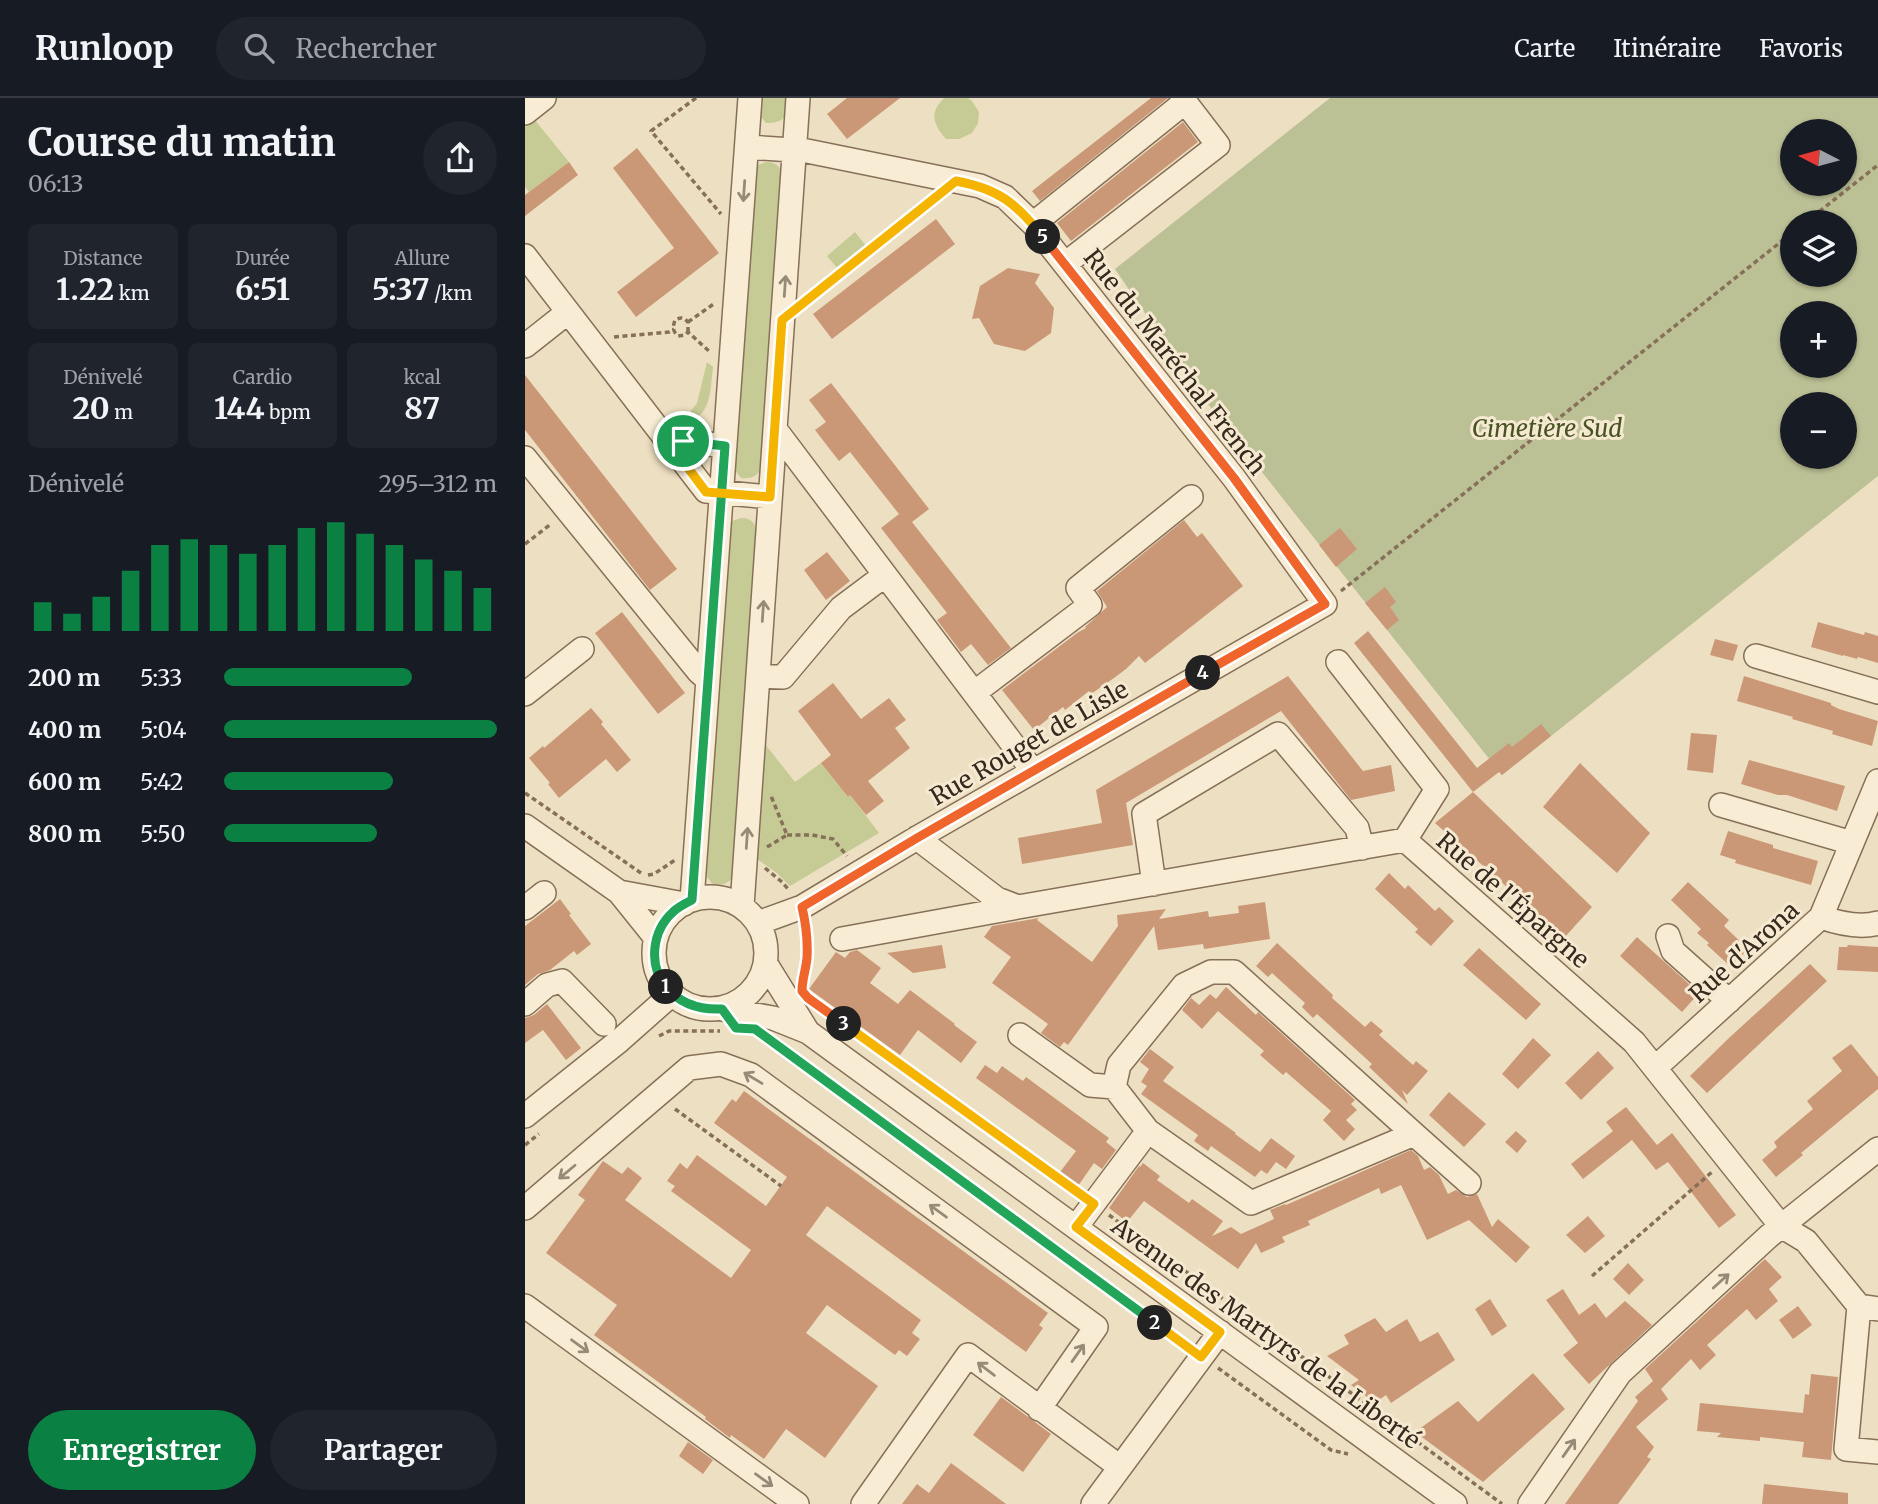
<!DOCTYPE html>
<html lang="fr">
<meta charset="utf-8">
<style>
:root{--surface:#171b24;--page:#20242c;--text:#f1f3f6;--muted:#9ea1a6;--line:#363941;--accent:#0b8043}
body{margin:0;font-family:Merriweather,serif;background:var(--page);color:var(--text);height:100vh;display:flex;flex-direction:column;font-size:26px;white-space:nowrap}
*{box-sizing:border-box;margin:0}
p{font-size:23px;color:var(--muted)}
.icon{flex:none;width:38px;height:38px;fill:none;stroke:currentColor;stroke-width:2;stroke-linecap:round;stroke-linejoin:round}
.map{position:relative;flex:1;overflow:hidden}
.side{display:flex;flex-direction:column;background:var(--surface);width:525px}
.side>*{flex:none}
.needle{width:46px;rotate:276deg}
.tools{position:absolute;left:1255px;top:21px;display:grid;gap:14px}
.tools a{display:grid;place-items:center;width:77px;height:77px;border-radius:50%;background:var(--surface);box-shadow:0 2px 5px #0004;font-size:35px}
.pin{position:absolute;display:grid;place-items:center;width:60px;height:60px;color:#fff;margin:-30px;border:4px solid #fff;border-radius:50%;box-shadow:0 2px 7px #0007}
.km{position:absolute;width:35px;height:35px;margin:-18px;border-radius:50%;background:#222;color:#fff;font-size:19px;line-height:35px;text-align:center}
.round{display:grid;place-items:center;flex:none;width:74px;height:74px;border-radius:37px;background:var(--page)}
.summary{display:flex;align-items:center;justify-content:space-between;height:119px;padding:0 28px}
h1{font-size:38px;font-weight:700;line-height:52px}
.metrics{display:grid;grid-template-columns:repeat(3,1fr);gap:10px;height:119px;padding:7px 28px}
.metrics div{display:grid;align-content:center;border-radius:10px;background:var(--page);text-align:center}
.metrics b{font-size:30px;font-weight:700}
.metrics small{font-size:19px;font-weight:400}
.metrics p{font-size:19px}
.chart{height:196px;padding:14px 28px}
.chart p{display:flex;justify-content:space-between}
.chart svg{width:100%;height:126px;margin-top:7px;stroke:var(--accent);stroke-width:6}
.primary-button{display:flex;gap:14px;margin-top:auto;padding:14px 28px}
.primary-button a{flex:1;height:80px;border-radius:42px;background:var(--accent);color:#fff;font-size:28px;font-weight:700;line-height:80px;text-align:center}
.primary-button a+a{background:var(--page);color:var(--text)}
ul{padding:0 28px;list-style:none;font-size:23px}
li{display:grid;grid-template-columns:112px 84px 1fr;align-items:center;height:52px}
li i{height:18px;border-radius:9px;background:var(--accent)}
header{display:flex;align-items:center;gap:42px;box-sizing:border-box;height:98px;padding:0 35px;background:var(--surface);border-bottom:2px solid var(--line)}
header strong{font-size:33px}
nav{display:flex;gap:38px;margin-inline-start:auto;font-size:24px}
.search{width:490px;height:63px;background:var(--page);display:flex;align-items:center;gap:18px;box-sizing:border-box;padding:0 24px;border-radius:38px;color:var(--muted);font-size:26px}
main{display:flex;flex:1;min-height:0}
.map>svg:first-child{display:block}
</style>
<header>
<strong>Runloop</strong>
<div class="search"><svg class="icon" aria-label="search" viewBox="0 0 24 24"><circle cx="10" cy="10" r="6"/><path d="M15 15l6 6"/></svg>Rechercher</div>
<nav><a>Carte</a><a>Itinéraire</a><a>Favoris</a></nav>
</header>
<main>
<section class="side">
<div class="summary"><div><h1>Course du matin</h1><p>06:13</p></div><a class="round"><svg class="icon" aria-label="share" viewBox="0 0 24 24"><path d="M12 15V3M7 8l5-5 5 5M5 13v7h14v-7"/></svg></a></div>
<div class="metrics">
<div><p>Distance</p><b>1.22<small> km</small></b></div>
<div><p>Durée</p><b>6:51</b></div>
<div><p>Allure</p><b>5:37<small> /km</small></b></div>
</div>
<div class="metrics">
<div><p>Dénivelé</p><b>20<small> m</small></b></div>
<div><p>Cardio</p><b>144<small> bpm</small></b></div>
<div><p>kcal</p><b>87</b></div>
</div>
<div class="chart"><p><span>Dénivelé</span>295–312 m</p>
<svg viewBox="0 0 160 44" preserveAspectRatio="none"><path d="M5 44V34M15 44V38M25 44V32M35 44V23M45 44V14M55 44V12M65 44V14M75 44V17M85 44V14M95 44V8M105 44V6M115 44V10M125 44V14M135 44V19M145 44V23M155 44V29"/></svg>
</div>
<ul>
<li><b>200 m</b>5:33<i style="width:69%"></i></li>
<li><b>400 m</b>5:04<i style="width:100%"></i></li>
<li><b>600 m</b>5:42<i style="width:62%"></i></li>
<li><b>800 m</b>5:50<i style="width:56%"></i></li>
</ul>
<div class="primary-button"><a>Enregistrer</a><a>Partager</a></div>
</section>
<div class="map">
<svg width="1353" height="1406" viewBox="0 0 1353 1406">
<rect width="100%" height="100%" fill="#eddfc1"/>
<path fill="#c6cb95" d="M 234,0 L 263,0 C 262,17 261,25 241,25 L 233,15 Z
M 419,0 L 443,0 L 447,3 L 454,14 L 453,25 L 447,35 L 434,41 L 421,41 C 408,26 404,15 419,0 Z
M 9,21 L 44,64 L 4,94 L 0,89 L 0,29 Z
M 241,64 C 252,64 255,69 258,78 L 237,370 C 232,379 225,381 216,380 L 208,370 L 228,76 L 233,67 Z
M 330,134 L 341,148 L 313,171 L 302,158 Z
M 182,264 L 188,269 C 185,292 187,323 157,323 L 152,317 L 165,314 L 172,305 Z
M 216,420 C 226,420 229,424 233,433 L 210,777 C 204,786 198,787 188,787 L 180,776 L 202,432 L 207,423 Z
M 240,646 L 270,684 L 296,665 L 323,699 L 325,697 L 354,735 L 265,788 L 252,775 L 232,761 Z"/>
<path fill="#bcc095" fill-rule="evenodd" d="M 805,0 L 1353,0 L 1353,378 L 977,677 L 675,296 L 590,171 ZM 1267,33 L 1320,33 L 1320,86 L 1267,86 ZM 1267,124 L 1320,124 L 1320,177 L 1267,177 ZM 1267,215 L 1320,215 L 1320,268 L 1267,268 ZM 1267,306 L 1320,306 L 1320,359 L 1267,359 Z"/>
<path fill="#cb9877" d="M 322,0 L 375,0 L 322,41 L 302,16 Z
M 626,0 L 643,0 L 515,103 L 507,93 Z
M 658,24 L 673,44 L 546,143 L 532,125 Z
M 112,50 L 194,155 L 111,219 L 92,194 L 149,150 L 88,70 Z
M 44,64 L 53,77 L 0,118 L 0,97 Z
M 411,121 L 430,146 L 307,241 L 288,216 Z
M 483,170 L 515,176 L 510,185 L 529,210 L 526,235 L 500,253 L 469,246 L 454,220 L 447,221 L 455,188 Z
M 0,277 L 152,471 L 125,492 L 0,332 Z
M 306,285 L 404,411 L 387,424 L 486,550 L 463,567 L 446,546 L 436,554 L 412,522 L 422,515 L 356,430 L 374,416 L 325,354 L 314,363 L 290,332 L 301,324 L 284,302 Z
M 659,422 L 672,439 L 677,435 L 718,488 L 620,565 L 614,558 L 601,571 L 589,580 L 566,596 L 564,593 L 540,612 L 538,609 L 509,632 L 477,592 L 552,535 L 561,530 L 560,529 L 582,509 L 572,493 Z
M 815,430 L 832,451 L 811,469 L 794,447 Z
M 302,454 L 325,483 L 301,502 L 279,472 Z
M 860,489 L 871,504 L 865,509 L 874,522 L 862,532 L 840,505 Z
M 97,514 L 160,595 L 133,616 L 70,535 Z
M 1293,524 L 1339,537 L 1340,534 L 1353,538 L 1353,565 L 1333,559 L 1332,561 L 1318,557 L 1318,558 L 1286,549 Z
M 843,533 L 952,670 L 984,645 L 987,649 L 1016,626 L 1026,638 L 977,677 L 974,674 L 948,694 L 829,545 Z
M 1190,541 L 1213,547 L 1208,563 L 1185,557 Z
M 763,578 L 838,673 L 866,667 L 870,693 L 826,702 L 756,613 L 601,705 L 608,747 L 497,766 L 493,740 L 577,725 L 571,692 Z
M 1219,578 L 1306,605 L 1306,607 L 1314,611 L 1353,623 L 1347,648 L 1307,636 L 1308,633 L 1267,621 L 1268,619 L 1212,603 Z
M 308,585 L 336,621 L 364,600 L 381,622 L 370,630 L 385,650 L 343,683 L 359,703 L 341,717 L 325,697 L 323,699 L 296,665 L 306,657 L 273,613 Z
M 66,610 L 78,624 L 76,626 L 106,662 L 92,674 L 81,661 L 34,700 L 23,686 L 25,685 L 4,660 L 18,648 L 19,650 Z
M 1166,635 L 1192,637 L 1188,675 L 1162,672 Z
M 1224,662 L 1320,688 L 1312,713 L 1262,697 L 1253,697 L 1216,686 Z
M 1055,665 L 1125,735 L 1092,775 L 1018,709 Z
M 948,694 L 1067,809 L 1039,840 L 910,725 Z
M 1203,733 L 1248,747 L 1248,750 L 1293,763 L 1286,787 L 1210,765 L 1211,762 L 1195,757 Z
M 864,775 L 880,791 L 883,787 L 910,813 L 914,809 L 929,823 L 906,848 L 890,834 L 893,831 L 850,791 Z
M 1163,784 L 1204,822 L 1199,828 L 1223,851 L 1206,869 L 1182,847 L 1184,845 L 1172,835 L 1176,831 L 1146,802 Z
M 35,801 L 46,816 L 44,817 L 66,846 L 52,857 L 49,853 L 25,872 L 13,876 L 0,887 L 0,828 Z
M 740,804 L 745,841 L 679,851 L 678,846 L 633,852 L 629,828 L 543,947 L 539,944 L 535,949 L 516,935 L 523,926 L 467,885 L 486,859 L 459,839 L 467,828 L 514,820 L 512,822 L 567,864 L 593,828 L 592,817 L 641,811 L 634,821 L 683,813 L 684,819 L 714,815 L 713,808 Z
M 1112,839 L 1174,895 L 1157,914 L 1095,858 Z
M 752,845 L 808,897 L 807,900 L 840,929 L 846,923 L 858,933 L 854,937 L 888,967 L 891,963 L 903,973 L 882,997 L 877,992 L 883,1006 L 844,969 L 847,966 L 792,916 L 788,920 L 777,909 L 780,905 L 747,875 L 743,879 L 731,868 Z
M 417,847 L 421,870 L 388,875 L 362,855 Z
M 1323,847 L 1353,849 L 1353,874 L 1312,872 L 1314,849 L 1322,849 Z
M 954,850 L 1016,906 L 1001,922 L 938,867 Z
M 332,852 L 356,870 L 345,885 L 373,906 L 385,892 L 430,926 L 429,927 L 452,944 L 436,965 L 393,932 L 375,957 L 284,891 L 311,854 L 320,860 L 325,854 Z
M 1285,866 L 1302,883 L 1182,995 L 1165,978 L 1205,939 Z
M 701,889 L 731,917 L 733,914 L 830,1002 L 826,1006 L 832,1012 L 821,1022 L 830,1031 L 819,1043 L 798,1022 L 806,1013 L 761,974 L 758,977 L 735,957 L 739,953 L 693,913 L 677,931 L 657,912 L 666,900 L 674,907 L 685,896 L 691,901 Z
M 22,906 L 56,950 L 41,962 L 18,932 L 0,945 L 0,920 L 9,917 Z
M 1008,940 L 1026,957 L 993,991 L 977,976 Z
M 1326,946 L 1353,979 L 1353,991 L 1276,1055 L 1278,1057 L 1251,1079 L 1237,1062 L 1252,1049 L 1249,1044 L 1288,1011 L 1282,1003 L 1317,973 L 1307,960 Z
M 625,951 L 649,969 L 638,983 L 711,1035 L 710,1036 L 735,1054 L 746,1040 L 770,1058 L 761,1071 L 751,1064 L 742,1076 L 736,1072 L 730,1079 L 686,1048 L 683,1053 L 669,1043 L 673,1037 L 616,996 L 622,988 L 616,984 L 624,971 L 615,964 Z
M 1073,953 L 1089,970 L 1056,1002 L 1040,985 Z
M 460,967 L 472,975 L 477,968 L 498,983 L 501,979 L 584,1040 L 581,1044 L 591,1052 L 577,1071 L 569,1065 L 553,1088 L 535,1074 L 551,1053 L 451,980 Z
M 219,993 L 523,1215 L 514,1227 L 518,1230 L 501,1254 L 302,1108 L 281,1137 L 396,1222 L 387,1235 L 395,1241 L 382,1258 L 374,1252 L 370,1257 L 302,1207 L 281,1235 L 353,1288 L 300,1360 L 261,1331 L 239,1361 L 206,1337 L 205,1340 L 180,1321 L 181,1319 L 69,1237 L 92,1207 L 21,1155 L 60,1102 L 53,1097 L 78,1063 L 97,1076 L 103,1069 L 117,1080 L 100,1102 L 206,1180 L 226,1152 L 146,1093 L 150,1088 L 142,1083 L 155,1065 L 162,1071 L 172,1057 L 241,1108 L 262,1079 L 189,1025 L 207,1001 L 211,1004 Z
M 924,994 L 961,1026 L 939,1049 L 904,1017 Z
M 1101,1009 L 1132,1047 L 1147,1035 L 1211,1117 L 1194,1130 L 1143,1064 L 1131,1072 L 1107,1042 L 1058,1081 L 1046,1066 L 1088,1033 L 1081,1024 Z
M 991,1033 L 1002,1043 L 992,1055 L 980,1044 Z
M 886,1052 L 893,1058 L 899,1072 L 905,1069 L 914,1077 L 923,1096 L 931,1092 L 942,1099 L 952,1096 L 967,1129 L 973,1121 L 1005,1149 L 991,1165 L 944,1122 L 902,1142 L 876,1087 L 856,1096 L 854,1090 L 783,1123 L 785,1127 L 757,1139 L 760,1144 L 736,1155 L 731,1145 L 713,1171 L 619,1103 L 602,1124 L 584,1110 L 614,1068 L 615,1069 L 618,1065 L 635,1078 L 632,1082 L 664,1105 L 667,1101 L 698,1123 L 687,1138 L 706,1129 L 716,1136 L 749,1121 L 745,1112 L 760,1106 L 761,1107 Z
M 1063,1118 L 1080,1138 L 1060,1155 L 1041,1137 Z
M 1240,1161 L 1257,1179 L 1244,1191 L 1253,1203 L 1231,1222 L 1222,1211 L 1182,1247 L 1191,1257 L 1175,1272 L 1166,1261 L 1136,1291 L 1143,1301 L 1111,1329 L 1129,1349 L 1122,1359 L 1126,1361 L 1093,1406 L 1040,1406 L 1113,1303 L 1110,1299 L 1128,1283 L 1120,1271 Z
M 1103,1165 L 1119,1182 L 1104,1197 L 1088,1181 Z
M 1038,1191 L 1054,1217 L 1070,1205 L 1081,1220 L 1100,1203 L 1127,1227 L 1064,1286 L 1038,1257 L 1053,1245 L 1021,1202 Z
M 965,1201 L 982,1228 L 967,1238 L 950,1211 Z
M 1273,1208 L 1287,1227 L 1268,1241 L 1254,1222 Z
M 850,1220 L 861,1234 L 882,1221 L 895,1244 L 913,1234 L 930,1262 L 866,1305 L 861,1297 L 850,1305 L 826,1287 L 834,1282 L 802,1258 L 824,1246 L 819,1237 Z
M 1008,1275 L 1040,1311 L 958,1384 L 890,1334 L 933,1303 L 953,1324 Z
M 1286,1276 L 1313,1279 L 1306,1362 L 1277,1359 L 1279,1344 L 1235,1339 L 1235,1343 L 1192,1339 L 1196,1335 L 1172,1333 L 1175,1305 L 1278,1315 L 1280,1296 L 1284,1297 Z
M 476,1299 L 526,1336 L 498,1374 L 448,1337 Z
M 163,1344 L 188,1362 L 178,1376 L 154,1358 Z
M 426,1365 L 481,1406 L 377,1406 L 392,1386 L 404,1395 Z
M 1239,1386 L 1323,1395 L 1323,1406 L 1237,1406 Z"/>
<g fill="none" stroke-linecap="round" stroke-linejoin="round">
<defs>
<path id="minor" d="M 0,15 L 19,0
M 222,49 L 282,53 L 455,88 L 480,99 L 508,126 L 709,380 L 800,506 L 392,740 L 277,809 L 233,825
M 508,126 L 660,4
M 0,158 L 181,393 L 245,399
M 540,166 L 693,47 L 657,0
M 0,248 L 43,214
M 250,331 L 508,673
M 137,335 L 158,343 L 200,348
M 0,360 L 174,574 L 183,582
M 1231,558 L 1353,594
M 813,564 L 912,691 L 880,742
M 233,578 L 258,579 L 316,510 L 360,477
M 449,595 L 565,507 L 553,490 L 666,399
M 0,596 L 57,551
M 1196,707 L 1327,745
M 0,728 L 94,794 L 131,840
M 392,740 L 472,801 L 493,809 L 880,742 L 1109,944 L 1256,1128 L 1281,1143 L 1334,1208 L 1353,1211
M 629,786 L 619,716 L 753,636 L 832,730 L 837,750
M 94,794 L 159,806
M129 855a56 56 0 1 1 112 0a56 56 0 1 1-112 0Z
M 167,802 L 225,0
M 217,808 L 273,0
M 0,810 L 19,795
M 1296,819 C 1313,825 1336,830 1353,825
M 1143,838 L 1148,853 L 1204,903
M 317,841 L 493,809
M 241,866 L 283,934
M 0,906 L 22,887 L 37,883 L 79,926
M 197,911 L 248,920 L 283,934 L 930,1406
M 495,937 L 565,987 L 589,989
M 1130,970 L 1296,819 L 1353,683
M 0,1018 L 94,943 L 147,896
M 889,1036 L 944,1085
M 0,1110 L 164,970 L 196,966 L 226,977 L 571,1229 L 514,1311
M 551,1129 L 623,1033 L 726,1105 L 889,1036 L 709,874 L 686,874 L 659,887 L 594,967 L 589,989 L 623,1033
M 0,1208 L 272,1406
M 1334,1208 L 1321,1351 L 1353,1354
M 338,1406 L 443,1257 L 595,1369
M 568,1406 L 695,1234
M 1005,1406 L 1095,1275 L 1244,1138 L 1353,1051"/>
</defs>
<use href="#minor" stroke="#877059" stroke-width="26"/>
<path stroke="#877059" stroke-width="3.5" stroke-dasharray="5 3.5" stroke-linecap="butt" d="M 171,0 L 126,33 L 196,116
M 1281,124 L 1353,67
M 281,203 L 409,101
M 163,224 L 190,205
M 163,234 L 163,224 C 158,219 156,219 150,222 C 148,228 147,233 153,238 L 160,237 L 163,234 L 185,254
M 89,239 L 144,234 L 149,231
M 0,446 L 26,426
M 816,493 L 1267,135
M 0,695 L 116,775
M 262,737 L 287,737 L 308,741 L 322,758
M 242,749 L 262,737 L 246,698
M 240,770 L 257,784 L 263,791
M 123,777 L 129,776 L 150,762
M 277,883 L 282,862 L 281,829
M 291,906 L 552,1094
M 134,938 L 144,933 L 195,933
M 250,946 L 661,1248
M 150,1011 L 256,1088
M 0,1047 L 14,1036
M 584,1117 L 977,1406
M 1067,1178 L 1187,1074
M 693,1270 L 806,1352 L 823,1356"/>
<use href="#minor" stroke="#f8edd4" stroke-width="23"/>
</g>
<defs><path id="oneway-shaft" d="M-6 0H5M1.5-3L5.5 0L1.5 3" fill="none" stroke-width="1.6" stroke-linecap="round" stroke-linejoin="round" transform="scale(1.75)"/></defs>
<g stroke="#978b78">
<use href="#oneway-shaft" transform="translate(219 93) rotate(94)"/>
<use href="#oneway-shaft" transform="translate(260 188) rotate(-86)"/>
<use href="#oneway-shaft" transform="translate(238 513) rotate(-86)"/>
<use href="#oneway-shaft" transform="translate(222 740) rotate(-86)"/>
<use href="#oneway-shaft" transform="translate(228 980) rotate(-149)"/>
<use href="#oneway-shaft" transform="translate(42 1074) rotate(140)"/>
<use href="#oneway-shaft" transform="translate(413 1113) rotate(-144)"/>
<use href="#oneway-shaft" transform="translate(1196 1183) rotate(-42)"/>
<use href="#oneway-shaft" transform="translate(55 1248) rotate(36)"/>
<use href="#oneway-shaft" transform="translate(553 1255) rotate(-55)"/>
<use href="#oneway-shaft" transform="translate(461 1271) rotate(-143)"/>
<use href="#oneway-shaft" transform="translate(1044 1350) rotate(-55)"/>
<use href="#oneway-shaft" transform="translate(239 1382) rotate(36)"/>
</g>
<g fill="none" stroke-linecap="round" stroke-linejoin="round">
<defs>
<path id="split-1" d="M 141,889 C 123,867 127,833 148,814 C 153,809 161,805 167,802 L 200,348 L 158,343"/>
<path id="split-2" d="M 141,889 C 156,907 175,912 197,911 L 211,930 L 230,931 L 630,1225"/>
<path id="split-3" d="M 319,926 L 569,1106 L 551,1129 L 695,1234 L 676,1259 L 630,1225"/>
<path id="split-4" d="M 319,926 L 283,900 L 277,893 C 277,882 281,871 282,860 C 283,842 281,826 277,809 L 392,740 L 678,575"/>
<path id="split-5" d="M 518,139 L 709,380 L 800,506 L 678,575"/>
<path id="split-6" d="M 158,343 L 137,335 L 181,394 L 245,399 L 257,222 L 431,83 C 474,91 491,105 518,139"/>
</defs>
<use href="#split-1" stroke="#fff" stroke-width="14"/>
<use href="#split-2" stroke="#fff" stroke-width="14"/>
<use href="#split-3" stroke="#fff" stroke-width="14"/>
<use href="#split-4" stroke="#fff" stroke-width="14"/>
<use href="#split-5" stroke="#fff" stroke-width="14"/>
<use href="#split-6" stroke="#fff" stroke-width="14"/>
<use href="#split-1" stroke="#22a559" stroke-width="9"/>
<use href="#split-2" stroke="#22a559" stroke-width="9"/>
<use href="#split-3" stroke="#f5b400" stroke-width="9"/>
<use href="#split-4" stroke="#f0652b" stroke-width="9"/>
<use href="#split-5" stroke="#f0652b" stroke-width="9"/>
<use href="#split-6" stroke="#f5b400" stroke-width="9"/>
</g>
<g text-anchor="middle" dominant-baseline="central" stroke-width="6" stroke-linejoin="round" paint-order="stroke">
<g font-size="24" fill="#36291d" stroke="#f5e9d1">
<text transform="translate(650 264) rotate(52)">Rue du Maréchal French</text>
<text transform="translate(504 645) rotate(-30)">Rue Rouget de Lisle</text>
<text transform="translate(988 802) rotate(41)">Rue de l'Épargne</text>
<text transform="translate(1219 854) rotate(-42)">Rue d'Arona</text>
<text transform="translate(741 1235) rotate(36)">Avenue des Martyrs de la Liberté</text>
</g>
<g font-size="24" font-style="italic" fill="#485324" stroke="#f5e9d1">
<text x="1022" y="330">Cimetière Sud</text>
</g>
</g>
</svg>
<div class="tools">
<a><svg class="needle" viewBox="-14 -14 28 28"><path d="M0-13l5 13h-10z" fill="#e53935"/><path d="M0 13l5-13h-10z" fill="#9ea1a6"/></svg></a>
<a><svg class="icon" aria-label="layers" viewBox="0 0 24 24"><path d="M12 4l9 5-9 5-9-5zM3 14l9 5 9-5"/></svg></a>
<a>+</a>
<a>−</a>
</div>
<div class="pin" style="left:158px;top:343px;background:#1e9e55"><svg class="icon" aria-label="arrive" viewBox="0 0 24 24"><path d="M6 21V4h12l-3 4 3 4H6"/></svg></div>
<b class="km" style="left:141px;top:889px">1</b>
<b class="km" style="left:630px;top:1225px">2</b>
<b class="km" style="left:319px;top:926px">3</b>
<b class="km" style="left:678px;top:575px">4</b>
<b class="km" style="left:518px;top:139px">5</b>
</div>
</main>
